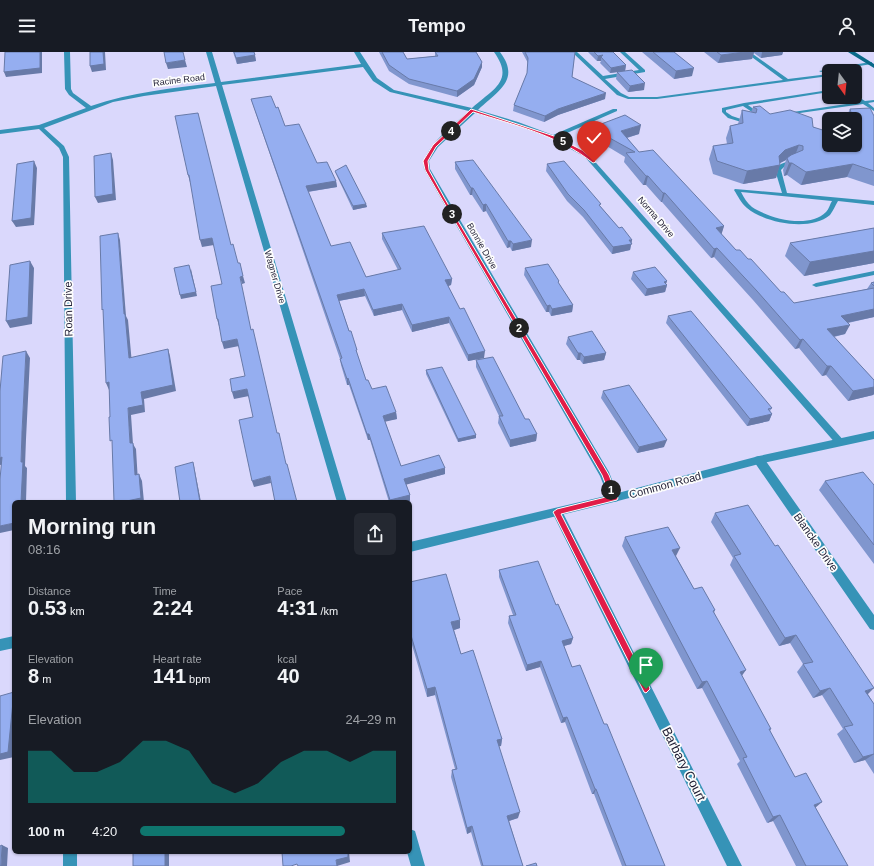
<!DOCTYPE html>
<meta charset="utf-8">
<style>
:root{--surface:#171b24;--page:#242831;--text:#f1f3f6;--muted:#9ea1a6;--accent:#0f766e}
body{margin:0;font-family:Helvetica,sans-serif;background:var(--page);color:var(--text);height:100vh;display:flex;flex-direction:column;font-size:15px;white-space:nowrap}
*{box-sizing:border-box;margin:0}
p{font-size:13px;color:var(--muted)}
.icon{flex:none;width:22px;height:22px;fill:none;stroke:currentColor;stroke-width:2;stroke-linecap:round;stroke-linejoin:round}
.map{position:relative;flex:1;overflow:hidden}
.side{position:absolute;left:12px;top:448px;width:400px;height:354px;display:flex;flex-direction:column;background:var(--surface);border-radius:6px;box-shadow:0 1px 3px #0004}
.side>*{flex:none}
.needle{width:26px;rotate:165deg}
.fabs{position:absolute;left:822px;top:12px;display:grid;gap:8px}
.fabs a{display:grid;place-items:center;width:40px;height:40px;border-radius:6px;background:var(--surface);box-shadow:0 1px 3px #0004;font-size:20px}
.pin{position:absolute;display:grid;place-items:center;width:34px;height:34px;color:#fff;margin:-41px -17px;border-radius:50% 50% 50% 0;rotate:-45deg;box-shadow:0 0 4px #0007}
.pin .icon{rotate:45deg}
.km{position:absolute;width:20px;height:20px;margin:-10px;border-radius:50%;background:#222;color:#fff;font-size:11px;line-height:20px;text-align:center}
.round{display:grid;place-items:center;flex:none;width:42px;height:42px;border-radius:6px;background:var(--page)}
.headline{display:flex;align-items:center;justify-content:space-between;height:68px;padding:0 16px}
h1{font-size:22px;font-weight:800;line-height:30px}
.figures{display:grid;grid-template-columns:repeat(3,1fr);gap:6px;height:68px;padding:4px 16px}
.figures div{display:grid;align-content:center}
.figures b{font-size:20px;font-weight:800}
.figures small{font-size:11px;font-weight:400}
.figures p{font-size:11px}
.chart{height:112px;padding:8px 16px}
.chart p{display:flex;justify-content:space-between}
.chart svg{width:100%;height:72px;margin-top:4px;fill:var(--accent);opacity:.7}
ul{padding:0 16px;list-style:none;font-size:13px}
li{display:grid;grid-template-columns:64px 48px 1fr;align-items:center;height:30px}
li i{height:10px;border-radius:5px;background:var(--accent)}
header{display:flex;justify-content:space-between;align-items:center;height:52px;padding:0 16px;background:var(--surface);font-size:18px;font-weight:800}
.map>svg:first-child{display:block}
</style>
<header><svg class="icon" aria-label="menu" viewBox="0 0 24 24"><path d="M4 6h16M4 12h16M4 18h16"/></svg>Tempo<svg class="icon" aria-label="person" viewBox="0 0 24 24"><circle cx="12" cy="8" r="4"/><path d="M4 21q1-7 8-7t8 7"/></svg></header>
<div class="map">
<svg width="874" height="814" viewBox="0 0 874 814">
<rect width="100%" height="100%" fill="#dad8fc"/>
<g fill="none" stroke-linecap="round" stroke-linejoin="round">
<path fill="#3693b7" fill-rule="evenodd" d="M 572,0 L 577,0 L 603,24 L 639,18 L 620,0 L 625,0 L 645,18 L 645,20 L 605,27 L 621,41 L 629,45 L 657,45 L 783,28 L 745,0 L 750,0 L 788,27 L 829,22 L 829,24 L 657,47 L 628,47 L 617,43 Z
M 870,10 L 872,10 L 872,12 L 821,20 L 819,19 Z
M 829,38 L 829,40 L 748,53 L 763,64 L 763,66 L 761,66 L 743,54 L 726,58 L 726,60 L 732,64 L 750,70 L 750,72 L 748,72 L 728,66 L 722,60 L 722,56 L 744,51 Z
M 855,43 L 865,49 L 874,48 L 874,50 L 868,51 L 874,56 L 874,59 L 863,52 L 786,63 L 784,62 L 786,61 L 860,50 L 853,45 L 855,45 Z
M 794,107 L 796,108 L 796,110 L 785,114 L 781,118 L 787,141 L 874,149 L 874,153 L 838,149 C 835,154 833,159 830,163 C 810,180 765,171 747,156 C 741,151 738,144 734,138 L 735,137 L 782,141 L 775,118 L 781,112 ZM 741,140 L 832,149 C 830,152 829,157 826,160 C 809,177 770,167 752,155 C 747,151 744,146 741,140 Z"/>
<path fill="#3693b7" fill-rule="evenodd" d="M 64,0 L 70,0 L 71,37 L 73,41 L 91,54 C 131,40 174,36 215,31 L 206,0 L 212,0 L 221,30 L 361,12 L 354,0 L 360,0 L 377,26 L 394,38 L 472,56 C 493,37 515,29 494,0 L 500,0 C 521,28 498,39 478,58 L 518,70 L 553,83 L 613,57 L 617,57 L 617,59 L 558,85 L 589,103 L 845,390 L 843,393 L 837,393 L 585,105 L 551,86 L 514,72 L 475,61 L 438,95 L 429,109 L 430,117 L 609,420 L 619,446 L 618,449 L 614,450 L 610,449 L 600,424 L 424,117 C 421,96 454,73 469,59 L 390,40 L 373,29 L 363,15 L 222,33 L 347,450 L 337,450 L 216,34 L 144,44 L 113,50 L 44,76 L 64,94 L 69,105 L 76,450 L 66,450 L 63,105 L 59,96 L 39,77 L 0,82 L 0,78 L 39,73 L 86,56 L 69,43 L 65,37 Z
M 874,219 L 874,223 L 816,235 L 812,233 L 816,231 Z
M 759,404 L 763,405 L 874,563 L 874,578 L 870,577 L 755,411 L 754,408 L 755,405 Z
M 557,456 L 561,457 L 742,814 L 727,814 L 552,460 L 553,457 Z
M 410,777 L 415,779 L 425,814 L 411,814 L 407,800 L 410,800 Z
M 63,800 L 77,800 L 77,814 L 63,814 Z"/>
<path fill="#3693b7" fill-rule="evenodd" d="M 874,379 L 874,387 L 759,412 L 614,450 L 410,500 L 410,490 L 614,442 L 759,404 Z
M 14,584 L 14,596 L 0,599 L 0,587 Z"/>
<path fill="#096988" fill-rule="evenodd" d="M 848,0 L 855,0 L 874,12 L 874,16 Z"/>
</g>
<path fill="#8096ce" d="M 233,0 L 254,0 L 256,9 L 237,12 Z
M 379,0 L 403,0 L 407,7 L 435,4 L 435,0 L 482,15 L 474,33 L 457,45 L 409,32 L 389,19 Z
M 522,0 L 575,0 L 572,25 L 605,47 L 558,63 L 544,70 L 513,59 L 514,53 L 527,22 L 528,11 Z
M 588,0 L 613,0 L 626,13 L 625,19 L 610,21 L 600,11 L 601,9 L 597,9 Z
M 642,0 L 674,0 L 692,24 L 674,27 Z
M 704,0 L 783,0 L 782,3 L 761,6 L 754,1 L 752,7 L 718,11 Z
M 617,20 L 644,38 L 628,40 L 616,27 Z
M 251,47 L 276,56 L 285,74 L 317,111 L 336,129 L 337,135 L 308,140 L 331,194 L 366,225 L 398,218 L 382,187 L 382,181 L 452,227 L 451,233 L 448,234 L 484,306 L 468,309 L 449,271 L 412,280 L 402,258 L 374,264 L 365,244 L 339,249 L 366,328 L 372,337 L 396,360 L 397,367 L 385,369 L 401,414 L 445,422 L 406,432 L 410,443 L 410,449 L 406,450 L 389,450 L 370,388 L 368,388 L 349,333 L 347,333 L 341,313 L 340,307 L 253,53 Z
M 753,55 L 770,62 L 813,75 L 855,93 L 855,67 L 845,67 L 850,57 L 874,64 L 874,134 L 847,125 L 801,133 L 787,123 L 784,124 L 783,118 L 786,108 L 780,111 L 776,126 L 743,132 L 713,122 L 709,107 L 713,94 L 727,92 L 726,86 L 730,74 L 738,72 L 742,58 L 751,60 Z
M 596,74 L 639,82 L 627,86 L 639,100 L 724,174 L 721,182 L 736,198 L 748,207 L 781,240 L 794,251 L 867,237 L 871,231 L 874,230 L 874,265 L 848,271 L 845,282 L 834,285 L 874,328 L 874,342 L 873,343 L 848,349 L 826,323 L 822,324 L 799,296 L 795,297 L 753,248 L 714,205 L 711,206 L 662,150 L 661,150 L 646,133 L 643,133 L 624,110 L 625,105 L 595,87 L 596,84 L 594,83 Z
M 455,110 L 531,195 L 512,199 L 510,195 L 507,196 L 486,159 L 483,160 L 472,143 L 470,143 L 455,117 Z
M 547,112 L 601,155 L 619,176 L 632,188 L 630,198 L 612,202 L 583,165 L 567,149 L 546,119 Z
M 335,119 L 366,152 L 367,155 L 353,158 L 336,122 Z
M 874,176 L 874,211 L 804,224 L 785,204 L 790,191 Z
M 525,216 L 559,232 L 573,253 L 572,260 L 551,264 L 549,260 L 546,260 L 524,223 Z
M 633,220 L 667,229 L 666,232 L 667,233 L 665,240 L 645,244 L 631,227 Z
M 668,264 L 772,356 L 770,359 L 772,362 L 769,369 L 747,374 L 666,271 Z
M 568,285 L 606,301 L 604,308 L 583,312 L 580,308 L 577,308 L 566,292 Z
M 476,308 L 537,382 L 536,389 L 510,395 L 498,371 L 499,364 L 476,315 Z
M 426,318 L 476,383 L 476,386 L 458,390 L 426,322 Z
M 603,339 L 664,395 L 637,401 L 601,346 Z
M 825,429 L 874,433 L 874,512 L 819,438 Z
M 715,461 L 868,642 L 874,652 L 874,722 L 865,708 L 854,711 L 837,682 L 843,677 L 822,643 L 813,646 L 797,620 L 803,612 L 790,591 L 779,594 L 730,513 L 733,506 L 711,470 Z
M 625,485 L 676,504 L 694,537 L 715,558 L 714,561 L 742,624 L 771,677 L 770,679 L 795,725 L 815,755 L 848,814 L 796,814 L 773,769 L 767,771 L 737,712 L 740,709 L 702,636 L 697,637 L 622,494 Z
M 499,518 L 556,553 L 573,586 L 571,592 L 564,594 L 572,615 L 604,672 L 665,814 L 622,814 L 594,742 L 592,742 L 565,670 L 561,671 L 540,615 L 526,619 L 508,571 L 509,564 L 513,563 L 499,525 Z
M 410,530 L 460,576 L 454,578 L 461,602 L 502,687 L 501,694 L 499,694 L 518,766 L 509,769 L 523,814 L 481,814 L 471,780 L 467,782 L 451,725 L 452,718 L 455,717 L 435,643 L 427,645 L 410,586 Z"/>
<path fill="#687aa8" d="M 40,0 L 42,0 L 42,21 L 6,25 L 4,20 Z
M 103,0 L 105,0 L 106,18 L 92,20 L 90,14 Z
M 745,0 L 754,0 L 752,7 L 718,11 L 721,3 Z
M 762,0 L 783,0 L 782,3 L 761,6 Z
M 255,3 L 256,9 L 237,12 L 236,6 Z
M 603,3 L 601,5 L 601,9 L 597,9 L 598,4 Z
M 185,8 L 187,15 L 168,17 L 166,11 Z
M 482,10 L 482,15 L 474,33 L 457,45 L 457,39 Z
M 626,13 L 625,19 L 610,21 L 611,16 Z
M 694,16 L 692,24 L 674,27 L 676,19 Z
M 645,31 L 644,38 L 628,40 L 630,34 Z
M 606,41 L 605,47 L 558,63 L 544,70 L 545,64 L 558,57 Z
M 641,73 L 639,82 L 619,88 L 621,79 Z
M 799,93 L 794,106 L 787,106 L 786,108 L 780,111 L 778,113 L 780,113 L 776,126 L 743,132 L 747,119 L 779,104 L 785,98 Z
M 111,101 L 113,108 L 116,148 L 98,151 L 95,145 Z
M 34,109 L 37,116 L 35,157 L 34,173 L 16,175 L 12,169 Z
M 789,111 L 792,111 L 787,123 L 784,124 Z
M 853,112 L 847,125 L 801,133 L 806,120 Z
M 188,123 L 189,123 L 191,130 L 190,130 Z
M 646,124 L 648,124 L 646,133 L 643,133 Z
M 336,129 L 337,135 L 306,140 L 306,134 Z
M 471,136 L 473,136 L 472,143 L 470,143 Z
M 663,141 L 665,141 L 662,150 L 661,150 Z
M 366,152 L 367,155 L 353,158 L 353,154 Z
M 486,152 L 486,159 L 483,160 L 483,153 Z
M 724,174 L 721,184 L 716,176 Z
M 118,181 L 120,188 L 126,264 L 128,268 L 132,312 L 129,306 L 124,262 Z
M 212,186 L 214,193 L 202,195 L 200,188 Z
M 532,188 L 531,195 L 512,199 L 513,192 Z
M 629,188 L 632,188 L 630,198 L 612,202 L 613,195 Z
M 508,189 L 511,189 L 510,195 L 507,196 Z
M 717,196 L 714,205 L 711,206 L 714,197 Z
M 874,199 L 874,211 L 804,224 L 810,210 Z
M 30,209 L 34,216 L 32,272 L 10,276 L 6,269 Z
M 191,217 L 197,244 L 181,247 L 180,243 Z
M 243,224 L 245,231 L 242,232 L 240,225 Z
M 452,227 L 451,233 L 445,235 L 445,228 Z
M 667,229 L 665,234 L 667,233 L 665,240 L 645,244 L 647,237 L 664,230 Z
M 364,237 L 365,244 L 338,249 L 337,243 Z
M 402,252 L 402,258 L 374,264 L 373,258 Z
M 550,253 L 549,260 L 546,260 L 547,254 Z
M 573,253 L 572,260 L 551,264 L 552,257 Z
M 874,257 L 874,265 L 836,273 L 841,264 Z
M 449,265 L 449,271 L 412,280 L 412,273 Z
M 217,267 L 218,267 L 220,274 L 219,274 Z
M 850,273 L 845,282 L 822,287 L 827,277 Z
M 237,287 L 239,294 L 224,297 L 222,290 Z
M 803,287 L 799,296 L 795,297 L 800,288 Z
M 168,297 L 170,304 L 176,339 L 144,347 L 145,360 L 131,363 L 133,392 L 136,397 L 138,430 L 135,423 L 130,391 L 128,356 L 141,340 Z
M 26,299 L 30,306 L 26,387 L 25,414 L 27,416 L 26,450 L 21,450 L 21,410 L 22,380 Z
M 485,299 L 484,306 L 468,309 L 468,303 Z
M 578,301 L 581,301 L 580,308 L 577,308 Z
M 606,301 L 604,308 L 583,312 L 584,305 Z
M 827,314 L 831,314 L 826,323 L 822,324 Z
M 348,326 L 349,333 L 347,333 L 347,327 Z
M 109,330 L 109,338 L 106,331 Z
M 874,335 L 874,342 L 873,343 L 848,349 L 853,339 Z
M 247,337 L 249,344 L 234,347 L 232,340 Z
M 396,360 L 397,367 L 384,370 L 383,364 Z
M 772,362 L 769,369 L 747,374 L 750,367 Z
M 367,382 L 369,382 L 370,388 L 368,388 Z
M 537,382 L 536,389 L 510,395 L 510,388 Z
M 476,383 L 476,386 L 458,390 L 458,387 Z
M 667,388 L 664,395 L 637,401 L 639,395 Z
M 2,405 L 6,412 L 0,413 L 0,406 Z
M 193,410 L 194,414 L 201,450 L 200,450 Z
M 445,416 L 445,422 L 405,433 L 404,427 Z
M 139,422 L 142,429 L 144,450 L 122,450 Z
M 270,424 L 271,431 L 254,435 L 252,429 Z
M 410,443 L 410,449 L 406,450 L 390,450 L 390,448 Z
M 14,471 L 14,478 L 0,481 L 0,474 Z
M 680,496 L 676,504 L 668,506 L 672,498 Z
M 460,568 L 460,576 L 451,579 L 451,570 Z
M 796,583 L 790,591 L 779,594 L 785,586 Z
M 573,586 L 571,592 L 560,595 L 562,589 Z
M 541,609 L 540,615 L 526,619 L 527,613 Z
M 746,618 L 741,625 L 740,620 Z
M 707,629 L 702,636 L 697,637 L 702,630 Z
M 435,635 L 435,643 L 427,645 L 427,637 Z
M 830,636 L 822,643 L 813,646 L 820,639 Z
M 874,636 L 866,644 L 865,639 Z
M 14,642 L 14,705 L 0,708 L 0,702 Z
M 567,665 L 565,670 L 561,671 L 563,666 Z
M 502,687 L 501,694 L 496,695 L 497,688 Z
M 874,702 L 865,708 L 854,711 L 863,705 Z
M 595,737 L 596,737 L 594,742 L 592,742 Z
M 822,750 L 815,756 L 814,753 Z
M 520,760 L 518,766 L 506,770 L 507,764 Z
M 780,763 L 773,769 L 767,771 L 773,765 Z
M 472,774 L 471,780 L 467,782 L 467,776 Z
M 2,793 L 8,796 L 7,814 L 1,814 Z
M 165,800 L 169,800 L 169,814 L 165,814 Z
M 348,800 L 349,800 L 350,810 L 337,814 L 336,808 Z"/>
<path fill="#95aef0" stroke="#687aa8" d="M 5,0 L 40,0 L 40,16 L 4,20 Z
M 90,0 L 103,0 L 104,12 L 90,14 Z
M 164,0 L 183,0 L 185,8 L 166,11 Z
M 234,0 L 254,0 L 255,3 L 236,6 Z
M 382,0 L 403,0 L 407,7 L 438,4 L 435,0 L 476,0 L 482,10 L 474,27 L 457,39 L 409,27 L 389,13 Z
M 525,0 L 575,0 L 572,25 L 606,41 L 558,57 L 545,64 L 514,53 L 527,21 L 528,6 Z
M 594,0 L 613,0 L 626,13 L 611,16 L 601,5 L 603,3 L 598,4 Z
M 653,0 L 674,0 L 694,16 L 676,19 Z
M 717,0 L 745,0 L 721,3 Z
M 632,18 L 645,31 L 630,34 L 617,20 Z
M 271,44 L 276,56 L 278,55 L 285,74 L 299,72 L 317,111 L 327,110 L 336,129 L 306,134 L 331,194 L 350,190 L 366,225 L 401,217 L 382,181 L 424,174 L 452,227 L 445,228 L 460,257 L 464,256 L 485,299 L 468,303 L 449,265 L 412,273 L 402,252 L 373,258 L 364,237 L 337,243 L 349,279 L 351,279 L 357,298 L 356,298 L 366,328 L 368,328 L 372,337 L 386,334 L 396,360 L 383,364 L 401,414 L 439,403 L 445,416 L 404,427 L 410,443 L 390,448 L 369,382 L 367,382 L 348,326 L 347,327 L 340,307 L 342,306 L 251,47 Z
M 760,54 L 770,62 L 790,58 L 812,66 L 813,75 L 829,80 L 829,93 L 855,93 L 855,89 L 860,90 L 855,74 L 855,67 L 853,67 L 850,57 L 870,56 L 874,64 L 874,119 L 853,112 L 806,120 L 792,111 L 789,111 L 787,106 L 791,103 L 803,98 L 803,94 L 799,93 L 785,98 L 779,104 L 780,113 L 747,119 L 717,109 L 713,94 L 733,91 L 730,74 L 743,71 L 742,58 L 756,61 L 757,57 L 753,55 Z
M 198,61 L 231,193 L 233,192 L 238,211 L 240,211 L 243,224 L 240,225 L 251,278 L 253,277 L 277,381 L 279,381 L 286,412 L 287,412 L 297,450 L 275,450 L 270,424 L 252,429 L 239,368 L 253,365 L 247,337 L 232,340 L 230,327 L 245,324 L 237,287 L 222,290 L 218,267 L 217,267 L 211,234 L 222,232 L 212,186 L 200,188 L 189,123 L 188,123 L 175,64 Z
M 625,63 L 641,73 L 621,79 L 639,100 L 653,98 L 724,174 L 716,176 L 736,198 L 740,198 L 748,207 L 751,207 L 781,240 L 784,240 L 794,251 L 874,236 L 874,257 L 841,264 L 850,273 L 827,277 L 874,328 L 874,335 L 853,339 L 831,314 L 827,314 L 803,287 L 800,288 L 757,239 L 717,196 L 714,197 L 665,141 L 663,141 L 648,124 L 646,124 L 626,101 L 635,100 L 597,79 L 601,77 L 596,74 Z
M 111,101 L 113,142 L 95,145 L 94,104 Z
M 473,108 L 532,188 L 513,192 L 511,189 L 508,189 L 486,152 L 483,153 L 473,136 L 471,136 L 455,110 Z
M 34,109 L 32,150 L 31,166 L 12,169 L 17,112 Z
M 564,109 L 601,152 L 599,153 L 619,176 L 622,175 L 632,188 L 629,188 L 632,192 L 613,195 L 584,158 L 568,142 L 547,112 Z
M 346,113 L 366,152 L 353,154 L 335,119 Z
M 874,176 L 874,199 L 810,210 L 790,191 Z
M 118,181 L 124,262 L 125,262 L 129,306 L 168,297 L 173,333 L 141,340 L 143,353 L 128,356 L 130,391 L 133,391 L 135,423 L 139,422 L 141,446 L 122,450 L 114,450 L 112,388 L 110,389 L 109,365 L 110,365 L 109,330 L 106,331 L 103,257 L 102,258 L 100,184 Z
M 30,209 L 28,265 L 6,269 L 10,213 Z
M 548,212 L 559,229 L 558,230 L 573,253 L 552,257 L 550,253 L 547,254 L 525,216 Z
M 189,213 L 196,240 L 180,243 L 174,216 Z
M 655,215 L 667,229 L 664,230 L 667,233 L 647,237 L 633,220 Z
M 874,230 L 874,234 L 871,231 Z
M 691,259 L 772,356 L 768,357 L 772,362 L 750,367 L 668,264 Z
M 592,279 L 606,301 L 584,305 L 581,301 L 578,301 L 568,285 Z
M 26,299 L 22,380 L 21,410 L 23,410 L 21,450 L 14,450 L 14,471 L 0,474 L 0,427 L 2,405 L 0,406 L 0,339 L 3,304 Z
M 493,305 L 525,367 L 529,367 L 537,382 L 510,388 L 499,364 L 503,364 L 476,308 Z
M 442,315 L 476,383 L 458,387 L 426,318 Z
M 629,333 L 667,388 L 639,395 L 603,339 Z
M 193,410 L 200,450 L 180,450 L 175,415 Z
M 863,420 L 874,433 L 874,493 L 825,429 Z
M 748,453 L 775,494 L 778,493 L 874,636 L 865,639 L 874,652 L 874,702 L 863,705 L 844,675 L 853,673 L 830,636 L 820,639 L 803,612 L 813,610 L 796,583 L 785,586 L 734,504 L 741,502 L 715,461 Z
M 668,475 L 680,496 L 672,498 L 694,537 L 702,535 L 715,558 L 713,559 L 746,618 L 740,620 L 771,677 L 769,677 L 795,725 L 806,721 L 822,750 L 814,753 L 848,814 L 806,814 L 780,763 L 773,765 L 743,706 L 747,705 L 707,629 L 702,630 L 625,485 Z
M 538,509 L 556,553 L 558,552 L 573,586 L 562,589 L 572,615 L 580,613 L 604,672 L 607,672 L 665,814 L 626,814 L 596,737 L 595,737 L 567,665 L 563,666 L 541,609 L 527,613 L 509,564 L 516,563 L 499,518 Z
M 446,522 L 460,568 L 451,570 L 461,602 L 473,598 L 502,687 L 497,688 L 520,760 L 507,764 L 523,814 L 483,814 L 472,774 L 467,776 L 452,718 L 457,717 L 435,635 L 427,637 L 410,580 L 410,530 Z
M 14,640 L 8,700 L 0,702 L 0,644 Z
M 2,793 L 1,814 L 0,814 L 0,794 Z
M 133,800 L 165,800 L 165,814 L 133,814 Z
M 282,800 L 348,800 L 348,805 L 336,808 L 337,814 L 298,814 L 297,812 L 291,814 L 283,814 Z
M 536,811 L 537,814 L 526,814 Z"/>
<path fill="#e11d48" stroke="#fff" d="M 471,57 L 554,84 L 582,98 L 596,110 L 593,111 C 558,83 514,73 473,60 L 436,95 L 428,109 L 429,118 L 445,147 L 609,423 L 618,446 L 617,448 L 561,462 L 649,634 L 650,637 L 646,641 L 644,640 L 553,460 L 557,457 L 610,444 L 602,423 L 425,118 L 423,109 L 433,93 Z"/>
<g text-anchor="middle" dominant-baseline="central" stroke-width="3.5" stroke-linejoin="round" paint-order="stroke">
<g font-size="9" fill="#1f1d33" stroke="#fdfdfd">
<text transform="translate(179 28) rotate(-7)">Racine Road</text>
<text transform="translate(656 165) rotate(49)">Norma Drive</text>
<text transform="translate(482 194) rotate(60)">Bonnie Drive</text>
<text transform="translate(275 225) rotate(74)">Wagner Drive</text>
</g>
<g font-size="11" fill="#1f1d33" stroke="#fdfdfd">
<text transform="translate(68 257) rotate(-91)">Roan Drive</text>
<text transform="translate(665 433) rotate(-15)">Common Road</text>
<text transform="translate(816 490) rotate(55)">Blancke Drive</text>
</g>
<g font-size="13" fill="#1f1d33" stroke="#fdfdfd">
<text transform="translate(684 712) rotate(63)">Barbary Court</text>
</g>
</g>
</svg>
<div class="fabs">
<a><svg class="needle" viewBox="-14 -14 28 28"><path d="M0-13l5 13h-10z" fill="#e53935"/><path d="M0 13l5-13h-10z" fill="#9ea1a6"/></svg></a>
<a><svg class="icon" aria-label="layers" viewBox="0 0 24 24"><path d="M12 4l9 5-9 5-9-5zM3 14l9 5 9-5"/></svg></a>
</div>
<div class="pin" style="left:646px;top:637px;background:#1e9e55"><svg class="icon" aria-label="arrive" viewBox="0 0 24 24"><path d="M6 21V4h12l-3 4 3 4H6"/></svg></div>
<div class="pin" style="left:594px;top:110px;background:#d93025"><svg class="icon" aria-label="check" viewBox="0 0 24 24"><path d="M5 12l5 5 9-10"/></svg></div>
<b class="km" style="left:611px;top:438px">1</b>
<b class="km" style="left:519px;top:276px">2</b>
<b class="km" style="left:452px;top:162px">3</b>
<b class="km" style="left:451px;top:79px">4</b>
<b class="km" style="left:563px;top:89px">5</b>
<section class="side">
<div class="headline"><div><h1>Morning run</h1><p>08:16</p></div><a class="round"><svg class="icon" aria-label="share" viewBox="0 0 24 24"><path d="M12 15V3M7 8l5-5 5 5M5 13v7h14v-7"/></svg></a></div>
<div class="figures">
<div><p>Distance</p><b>0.53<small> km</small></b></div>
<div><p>Time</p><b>2:24</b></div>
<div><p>Pace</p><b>4:31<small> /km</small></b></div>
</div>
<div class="figures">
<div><p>Elevation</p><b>8<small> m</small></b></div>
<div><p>Heart rate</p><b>141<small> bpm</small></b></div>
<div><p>kcal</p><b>40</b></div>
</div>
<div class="chart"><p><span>Elevation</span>24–29 m</p>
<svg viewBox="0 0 160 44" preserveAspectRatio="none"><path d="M0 44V12L10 12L20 25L30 25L40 19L50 6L60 6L70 12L80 32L90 38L100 32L110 19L120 12L130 12L140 19L150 12L160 12V44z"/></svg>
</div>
<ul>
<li><b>100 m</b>4:20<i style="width:80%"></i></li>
</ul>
</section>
</div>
